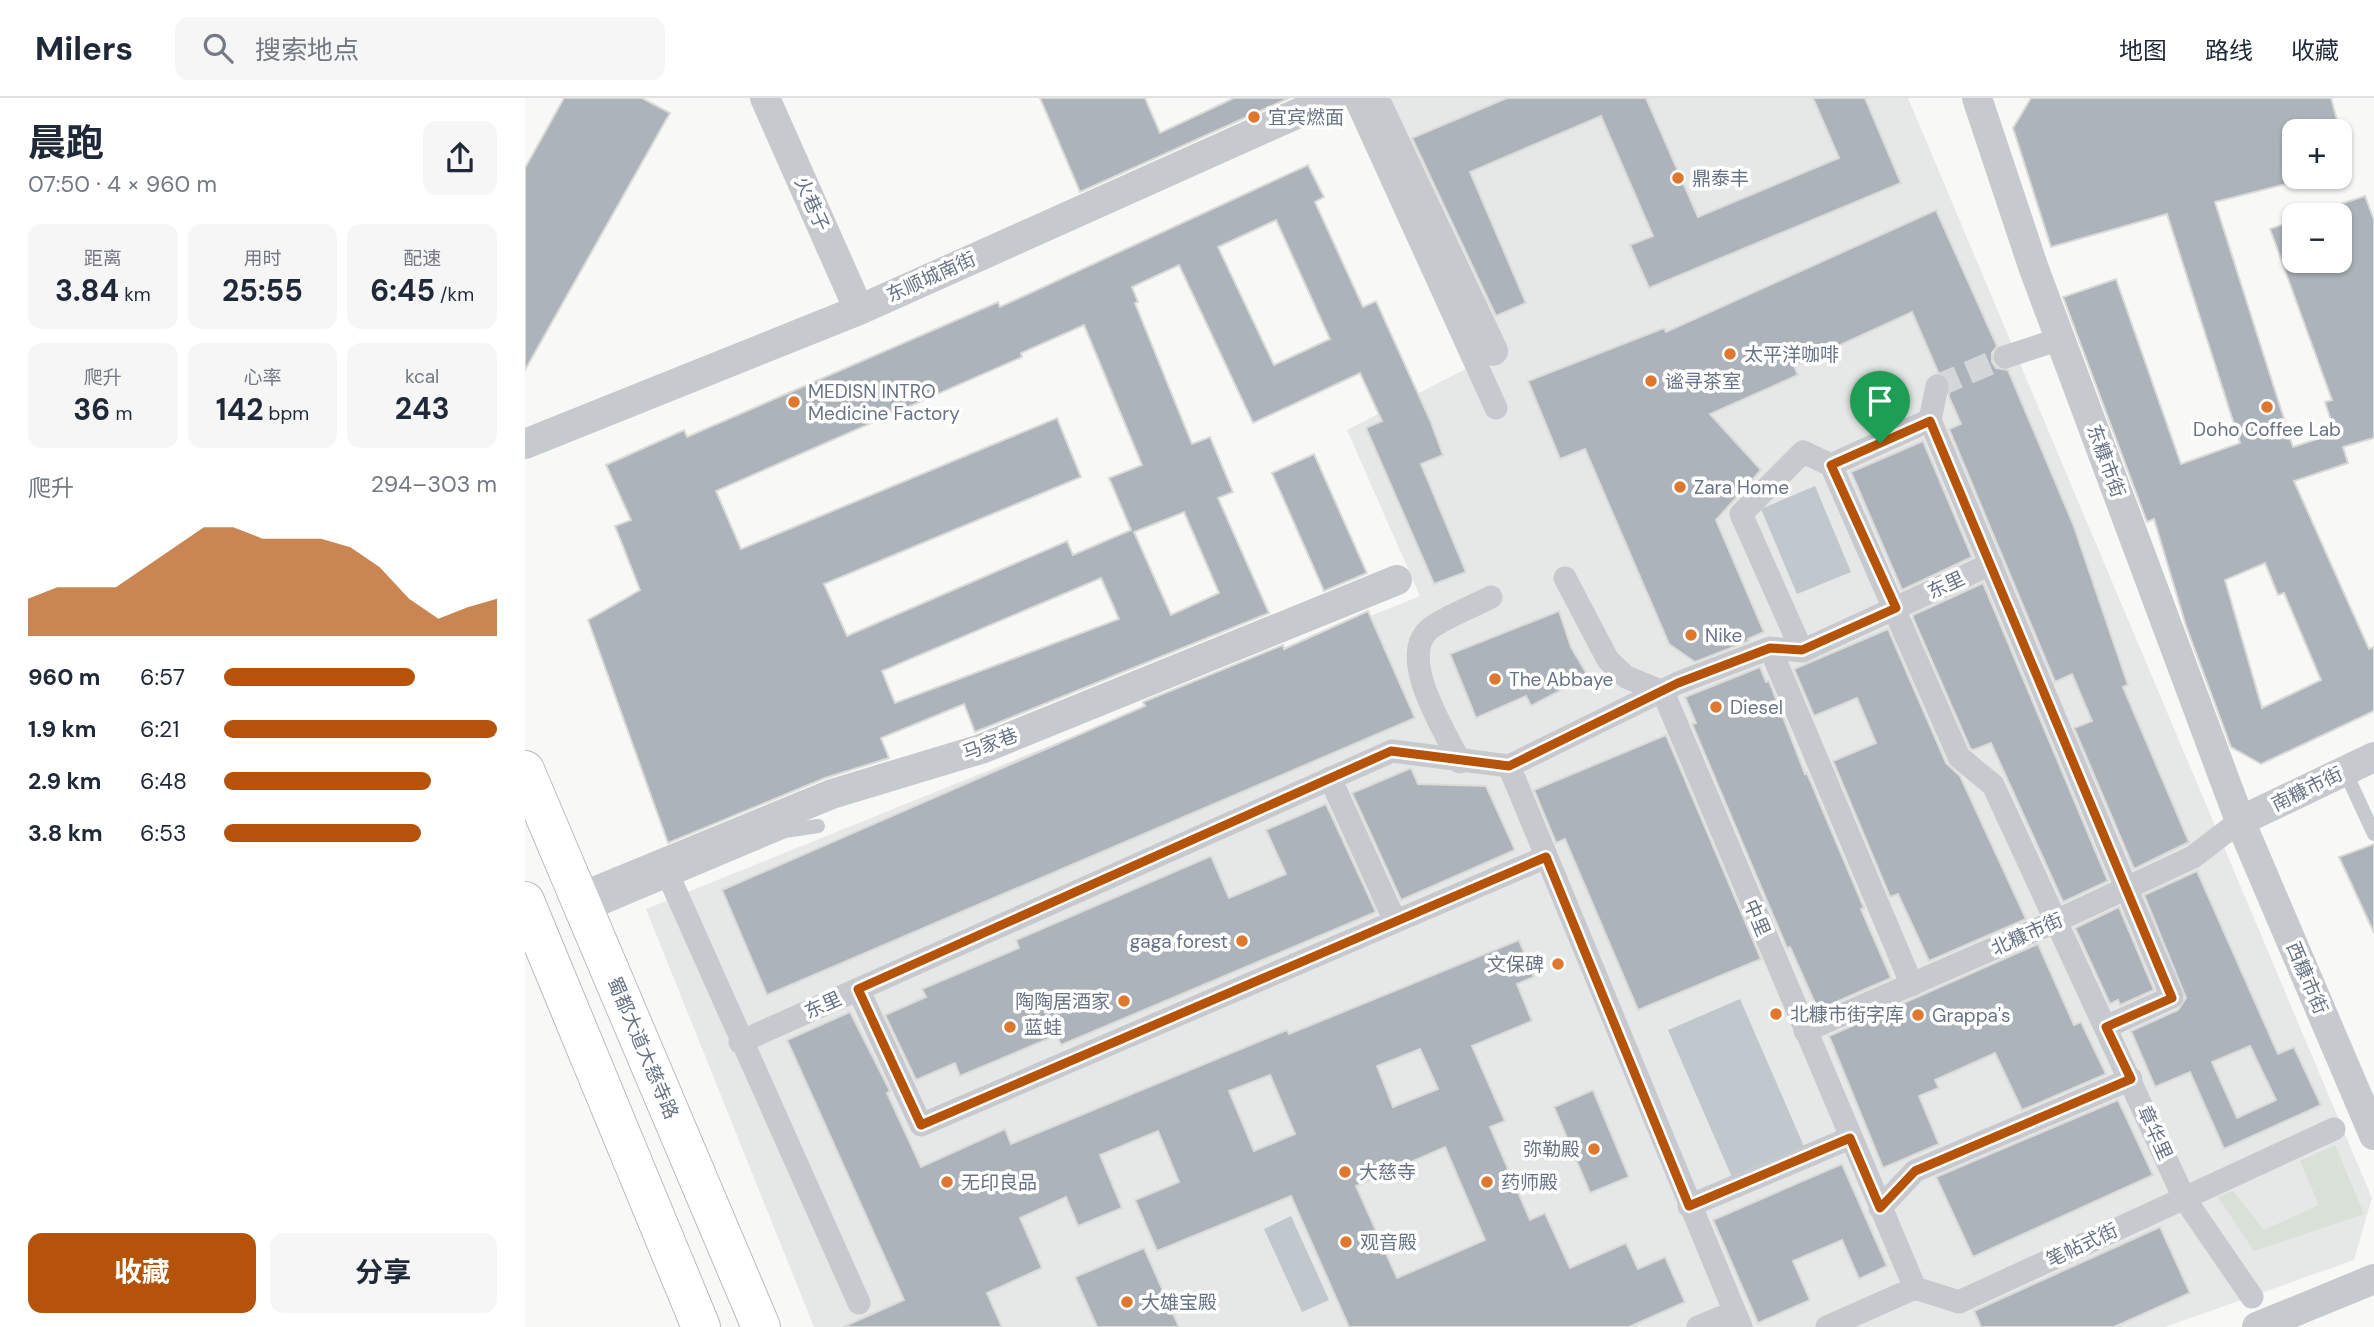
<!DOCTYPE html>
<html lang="zh">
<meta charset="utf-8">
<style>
:root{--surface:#fff;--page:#f6f6f7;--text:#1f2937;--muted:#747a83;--line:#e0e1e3;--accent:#b45309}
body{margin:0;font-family:"DM Sans","Noto Sans SC",sans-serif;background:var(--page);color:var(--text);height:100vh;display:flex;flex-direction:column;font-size:26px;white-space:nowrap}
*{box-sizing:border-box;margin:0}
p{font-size:23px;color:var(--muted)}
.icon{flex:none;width:38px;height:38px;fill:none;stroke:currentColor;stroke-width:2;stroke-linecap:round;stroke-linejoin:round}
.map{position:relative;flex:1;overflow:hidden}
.details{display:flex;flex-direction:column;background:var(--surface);width:525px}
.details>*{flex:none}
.tools{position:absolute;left:1757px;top:21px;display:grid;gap:14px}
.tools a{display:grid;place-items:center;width:70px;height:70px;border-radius:14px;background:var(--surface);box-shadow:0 2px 5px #0004;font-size:35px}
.pin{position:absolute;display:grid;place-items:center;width:60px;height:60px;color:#fff;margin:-72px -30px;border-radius:50% 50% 50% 0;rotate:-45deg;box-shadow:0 0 7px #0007}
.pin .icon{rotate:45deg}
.round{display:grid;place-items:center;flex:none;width:74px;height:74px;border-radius:14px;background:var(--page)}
.summary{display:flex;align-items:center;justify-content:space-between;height:119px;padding:0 28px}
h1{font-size:38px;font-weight:700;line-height:52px}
.figures{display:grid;grid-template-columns:repeat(3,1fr);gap:10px;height:119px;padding:7px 28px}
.figures div{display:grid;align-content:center;border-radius:14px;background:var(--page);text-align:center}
.figures b{font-size:30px;font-weight:700}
.figures small{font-size:19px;font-weight:400}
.figures p{font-size:19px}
.chart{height:196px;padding:14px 28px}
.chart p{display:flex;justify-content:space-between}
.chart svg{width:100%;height:126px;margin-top:7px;fill:var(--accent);opacity:.7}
.cta{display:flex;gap:14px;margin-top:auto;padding:14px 28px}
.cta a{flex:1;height:80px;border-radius:14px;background:var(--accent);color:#fff;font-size:28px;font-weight:700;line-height:80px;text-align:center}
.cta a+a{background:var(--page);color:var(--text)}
ul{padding:0 28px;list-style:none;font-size:23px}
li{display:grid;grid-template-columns:112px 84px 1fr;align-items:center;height:52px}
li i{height:18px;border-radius:9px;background:var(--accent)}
header{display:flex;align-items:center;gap:42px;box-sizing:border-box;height:98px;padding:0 35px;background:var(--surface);border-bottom:2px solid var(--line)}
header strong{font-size:33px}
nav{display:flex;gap:38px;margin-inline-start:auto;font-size:24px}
.search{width:490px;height:63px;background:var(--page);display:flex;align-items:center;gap:18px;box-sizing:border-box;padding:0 24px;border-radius:14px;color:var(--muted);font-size:26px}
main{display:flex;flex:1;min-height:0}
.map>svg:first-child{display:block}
</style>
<header>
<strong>Milers</strong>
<div class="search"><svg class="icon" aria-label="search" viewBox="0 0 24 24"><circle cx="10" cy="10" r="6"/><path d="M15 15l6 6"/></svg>搜索地点</div>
<nav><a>地图</a><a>路线</a><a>收藏</a></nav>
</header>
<main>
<section class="details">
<div class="summary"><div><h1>晨跑</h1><p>07:50 · 4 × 960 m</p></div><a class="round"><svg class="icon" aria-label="share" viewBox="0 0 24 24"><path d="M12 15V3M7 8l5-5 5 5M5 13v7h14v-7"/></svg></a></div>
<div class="figures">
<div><p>距离</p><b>3.84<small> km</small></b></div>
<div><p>用时</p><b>25:55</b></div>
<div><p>配速</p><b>6:45<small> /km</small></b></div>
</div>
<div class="figures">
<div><p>爬升</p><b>36<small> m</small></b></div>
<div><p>心率</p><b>142<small> bpm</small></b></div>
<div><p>kcal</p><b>243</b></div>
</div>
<div class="chart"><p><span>爬升</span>294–303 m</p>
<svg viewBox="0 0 160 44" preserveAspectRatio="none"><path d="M0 44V31L10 27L20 27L30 27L40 20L50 13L60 6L70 6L80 10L90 10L100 10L110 13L120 20L130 31L140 38L150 34L160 31V44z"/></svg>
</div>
<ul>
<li><b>960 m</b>6:57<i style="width:70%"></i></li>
<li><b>1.9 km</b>6:21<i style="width:100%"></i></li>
<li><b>2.9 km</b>6:48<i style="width:76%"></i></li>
<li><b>3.8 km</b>6:53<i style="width:72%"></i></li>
</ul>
<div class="cta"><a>收藏</a><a>分享</a></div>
</section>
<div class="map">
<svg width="1849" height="1229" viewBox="0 0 1849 1229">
<rect width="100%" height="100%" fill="#f8f8f6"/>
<path fill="#e6e7e7" d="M 860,0 L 1383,0 L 1847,1100 L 1829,1162 L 1640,1229 L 289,1229 L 121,811 L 895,498 L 822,332 L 960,261 Z"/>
<path fill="#d9e0d7" d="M 1810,1047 L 1839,1116 L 1729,1153 L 1693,1099 L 1708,1093 L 1739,1132 L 1794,1107 L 1775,1063 Z"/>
<path fill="#c0c7cd" d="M 1290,388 L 1326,474 L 1272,496 L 1236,411 Z
M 1215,901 L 1281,1053 L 1209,1084 L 1143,932 Z
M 766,1118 L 804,1202 L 777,1214 L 739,1131 Z"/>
<path fill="#adb3ba" stroke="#dadad8" stroke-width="2" fill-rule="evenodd" d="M 39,0 L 117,0 L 145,15 L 0,272 L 0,70 Z
M 515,0 L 620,0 L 635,35 L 709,0 L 764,0 L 555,94 Z
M 982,0 L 1121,0 L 1173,119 L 1314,60 L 1288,0 L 1340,0 L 1376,85 L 1124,190 L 1105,147 L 1128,138 L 1076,18 L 945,74 L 1001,205 L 971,218 L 887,40 Z
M 1506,0 L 1806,0 L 1815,33 L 1769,33 L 1769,84 L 1690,104 L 1768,349 L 1810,335 L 1800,304 L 1807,302 L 1745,131 L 1769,122 L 1769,163 L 1815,163 L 1815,106 L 1840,98 L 1849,122 L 1849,340 L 1818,349 L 1823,365 L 1769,383 L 1844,551 L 1849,549 L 1849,613 L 1736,666 L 1706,649 L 1661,528 L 1629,421 L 1622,424 L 1538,199 L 1591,181 L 1656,366 L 1715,345 L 1642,116 L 1526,149 L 1488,30 ZM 1740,465 L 1753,497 L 1759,495 L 1796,582 L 1737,610 L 1700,482 Z
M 783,67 L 799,99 L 790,104 L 838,209 L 851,203 L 905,322 L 918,357 L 896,366 L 941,474 L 909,486 L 841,330 L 857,323 L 835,275 L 728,325 L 654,167 L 607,189 L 613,204 L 610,205 L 667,346 L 685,339 L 708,394 L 693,400 L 744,515 L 450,634 L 439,606 L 356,640 L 364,660 L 300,680 L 143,745 L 63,522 L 115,492 L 90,428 L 106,422 L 81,367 L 159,332 L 162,339 L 473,204 L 475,209 ZM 751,122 L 805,241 L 749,267 L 693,149 ZM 559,227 L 617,367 L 584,380 L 606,432 L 548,457 L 542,443 L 322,538 L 299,486 L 556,379 L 532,320 L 216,451 L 191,393 L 497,259 L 496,255 ZM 659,414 L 694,495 L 646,517 L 609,434 ZM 576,480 L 594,521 L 370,605 L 357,573 Z
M 1411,112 L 1472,248 L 1467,255 L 1467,264 L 1471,270 L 1483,272 L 1548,426 L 1603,587 L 1598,589 L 1664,744 L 1609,771 L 1549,630 L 1567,623 L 1547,576 L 1530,584 L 1424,331 L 1436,326 L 1424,299 L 1425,283 L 1413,274 L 1387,214 L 1269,268 L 1273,277 L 1185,316 L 1236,372 L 1191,422 L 1239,534 L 1223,541 L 1224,543 L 1170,564 L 1144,546 L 1060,351 L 1035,361 L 1003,283 L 1139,230 L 1141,234 Z
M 1398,343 L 1447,459 L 1377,492 L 1326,374 Z
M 789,356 L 842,475 L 799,493 L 747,375 Z
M 1458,485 L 1583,783 L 1538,804 L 1466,645 L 1448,652 L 1445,650 L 1388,520 L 1388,517 Z
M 843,513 L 890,620 L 242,897 L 197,792 L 620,608 L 618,604 L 758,547 L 759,551 Z
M 1034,513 L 1046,549 L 1063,578 L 1006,608 L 1001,598 L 951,620 L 925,556 Z
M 1363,531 L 1421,665 L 1435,678 L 1501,821 L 1404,863 L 1373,796 L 1365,799 L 1308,663 L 1351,645 L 1332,600 L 1289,618 L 1269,571 Z
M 1235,569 L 1241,584 L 1244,583 L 1280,676 L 1282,675 L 1339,810 L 1336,811 L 1366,880 L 1293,912 L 1265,849 L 1262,850 L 1167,626 L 1171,625 L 1160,599 Z
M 1141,637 L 1236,861 L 1113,912 L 1040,741 L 1031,745 L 1009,692 Z
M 886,670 L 893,686 L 961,688 L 990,752 L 876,802 L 827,695 Z
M 801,706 L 851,814 L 536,947 L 532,937 L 435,978 L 430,965 L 391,982 L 360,917 L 401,899 L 397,891 L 494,850 L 491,842 L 686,758 L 704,800 L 761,776 L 741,732 Z
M 1849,746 L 1849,835 L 1814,759 Z
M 1672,773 L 1753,956 L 1769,949 L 1796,1007 L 1699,1051 L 1665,974 L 1630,989 L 1606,933 L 1653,912 L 1661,900 L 1619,797 ZM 1725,948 L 1751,1002 L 1712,1020 L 1687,964 Z
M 1594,809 L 1629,892 L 1595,907 L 1593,902 L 1585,906 L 1550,830 Z
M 994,842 L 1009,879 L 992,886 L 1007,923 L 947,948 L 980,1023 L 965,1029 L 1005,1122 L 1020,1115 L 1045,1170 L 1101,1145 L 1113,1171 L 1140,1159 L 1160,1204 L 1104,1229 L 824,1229 L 766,1098 L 632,1153 L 610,1102 L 654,1084 L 633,1033 L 575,1057 L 597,1110 L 553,1128 L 541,1099 L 495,1120 L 517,1170 L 462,1195 L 477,1229 L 318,1229 L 379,1202 L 262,942 L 325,914 L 365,993 L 362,995 L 396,1069 L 480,1031 L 486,1046 L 762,932 L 764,936 ZM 895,951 L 913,991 L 868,1009 L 852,968 ZM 745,977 L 770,1036 L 729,1053 L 704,993 ZM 920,1049 L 960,1142 L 872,1180 L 831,1088 Z
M 1513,846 L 1549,927 L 1556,924 L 1581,976 L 1497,1012 L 1470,955 L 1410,982 L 1414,990 L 1394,998 L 1414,1046 L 1358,1070 L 1304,938 Z
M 1068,992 L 1104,1079 L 1065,1095 L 1029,1009 Z
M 1593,1002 L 1628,1077 L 1448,1159 L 1411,1079 Z
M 1317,1066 L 1362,1168 L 1334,1181 L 1317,1142 L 1268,1163 L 1285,1202 L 1233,1225 L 1188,1122 Z
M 1635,1129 L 1665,1195 L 1589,1229 L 1456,1229 L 1449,1213 Z
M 619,1150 L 654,1229 L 572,1229 L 550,1179 Z"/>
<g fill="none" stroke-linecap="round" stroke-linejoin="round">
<path stroke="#d4d7da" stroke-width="23" stroke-dasharray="23 11" stroke-linecap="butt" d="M 1412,288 L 1480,259"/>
<defs>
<path id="primary" d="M 0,672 L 236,1229
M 0,803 L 176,1229"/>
</defs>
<use href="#primary" stroke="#b9bcc1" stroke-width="40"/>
<path stroke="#c6c9cd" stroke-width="14" d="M 1820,673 L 1849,736
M 63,816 L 260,733 L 293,728"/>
<path stroke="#c6c9cd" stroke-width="23" d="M 830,0 L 971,310
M 1480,259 L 1535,241
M 1405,322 L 1412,288
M 1040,480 L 1083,562 L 1101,579 L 1138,594 L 1390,1190
M 1245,550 L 1387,887
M 1277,553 L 1216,416 L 1278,354 L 1306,367
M 935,664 C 920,633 869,556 907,529 C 925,517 947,509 966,499
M 984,668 L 1216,1229
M 805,680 L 870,823
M 145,781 L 334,1205
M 333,891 L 396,1027 L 1021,759
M 1581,929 L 1647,899 L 1405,322 L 1306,367 L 1434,659 L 1468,687 L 1659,1100 L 1727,1199
M 1280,933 L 1529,824 L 1668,759 L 1715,723
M 215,944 L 867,653 L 984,668 L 1153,585 L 1245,550 L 1277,553 L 1466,466
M 1164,1108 L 1325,1040
M 1355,1110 L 1390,1073 L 1606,981
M 1173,1229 L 1209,1214
M 1302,1229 L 1390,1190 L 1434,1204 L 1809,1031"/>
<path stroke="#c6c9cd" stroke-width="30" d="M 240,0 L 334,212
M 849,0 L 968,253
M 1452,0 L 1509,171 L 1715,723 L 1849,1037
M 0,346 L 334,212 L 807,0
M 1715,723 L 1849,659
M 54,800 L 307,696 L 456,651 L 872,482
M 1732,1229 L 1849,1181"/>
<use href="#primary" stroke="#fff" stroke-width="38"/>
</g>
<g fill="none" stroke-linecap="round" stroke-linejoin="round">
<defs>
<path id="route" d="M 1405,323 L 1647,900 L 1581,929 L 1606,981 L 1390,1073 L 1355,1110 L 1325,1040 L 1164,1108 L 1021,759 L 396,1027 L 333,891 L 866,653 L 984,668 L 1153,585 L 1245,550 L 1277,552 L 1371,510 L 1306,367 Z"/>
</defs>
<use href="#route" stroke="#fff" stroke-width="14"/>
<use href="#route" stroke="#b45309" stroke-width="9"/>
</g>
<g fill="#e0772e" stroke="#fff" stroke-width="2.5">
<circle cx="729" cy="19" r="7"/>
<circle cx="1153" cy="80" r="7"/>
<circle cx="1205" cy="256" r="7"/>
<circle cx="1126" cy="283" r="7"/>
<circle cx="269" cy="304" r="7"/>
<circle cx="1742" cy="309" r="7"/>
<circle cx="1155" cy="389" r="7"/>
<circle cx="1166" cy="537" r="7"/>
<circle cx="970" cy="581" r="7"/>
<circle cx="1191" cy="609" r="7"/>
<circle cx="717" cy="843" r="7"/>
<circle cx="1033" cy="866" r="7"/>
<circle cx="599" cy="903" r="7"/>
<circle cx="1251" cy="916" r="7"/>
<circle cx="1393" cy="917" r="7"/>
<circle cx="485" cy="929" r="7"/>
<circle cx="1069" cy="1051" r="7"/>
<circle cx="820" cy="1074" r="7"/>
<circle cx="422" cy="1084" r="7"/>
<circle cx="962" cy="1084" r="7"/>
<circle cx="821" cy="1144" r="7"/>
<circle cx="602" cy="1204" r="7"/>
</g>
<g text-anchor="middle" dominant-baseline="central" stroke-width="7" stroke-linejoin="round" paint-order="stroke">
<g font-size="19" fill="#687486" stroke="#fff" text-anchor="start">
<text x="743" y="19">宜宾燃面</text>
<text x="1167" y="80">鼎泰丰</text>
<text x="1219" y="256">太平洋咖啡</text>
<text x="1140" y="283">谧寻茶室</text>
<text x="283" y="293">MEDISN INTRO<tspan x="283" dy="22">Medicine Factory</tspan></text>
<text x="1742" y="331" text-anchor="middle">Doho Coffee Lab</text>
<text x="1169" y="389">Zara Home</text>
<text x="1180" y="537">Nike</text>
<text x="984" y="581">The Abbaye</text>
<text x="1205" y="609">Diesel</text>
<text x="703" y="843" text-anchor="end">gaga forest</text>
<text x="1019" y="866" text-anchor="end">文保碑</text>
<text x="585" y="903" text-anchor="end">陶陶居酒家</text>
<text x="1265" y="916">北糠市街字库</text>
<text x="1407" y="917">Grappa's</text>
<text x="499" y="929">蓝蛙</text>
<text x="1055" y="1051" text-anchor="end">弥勒殿</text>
<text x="834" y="1074">大慈寺</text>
<text x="436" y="1084">无印良品</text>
<text x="976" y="1084">药师殿</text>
<text x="835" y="1144">观音殿</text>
<text x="616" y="1204">大雄宝殿</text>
</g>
<g font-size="19" fill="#687486" stroke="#fff">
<text transform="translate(287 106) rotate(66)">火巷子</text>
<text transform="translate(406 179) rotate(-24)">东顺城南街</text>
<text transform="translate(1581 363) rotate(70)">东糠市街</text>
<text transform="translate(1421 487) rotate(-25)">东里</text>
<text transform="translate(465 646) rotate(-20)">马家巷</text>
<text transform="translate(1782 691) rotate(-26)">南糠市街</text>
<text transform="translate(1232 820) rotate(67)">中里</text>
<text transform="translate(1502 836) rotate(-24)">北糠市街</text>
<text transform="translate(1782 880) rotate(67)">西糠市街</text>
<text transform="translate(298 907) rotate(-24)">东里</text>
<text transform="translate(118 950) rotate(67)">蜀都大道大慈寺路</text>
<text transform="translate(1630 1035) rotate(66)">章华里</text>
<text transform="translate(1557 1147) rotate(-25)">笔帖式街</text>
</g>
</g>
</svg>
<div class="tools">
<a>+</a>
<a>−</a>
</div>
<div class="pin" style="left:1355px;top:345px;background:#1e9e55"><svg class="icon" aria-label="arrive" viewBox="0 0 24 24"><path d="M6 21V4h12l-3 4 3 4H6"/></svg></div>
</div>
</main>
